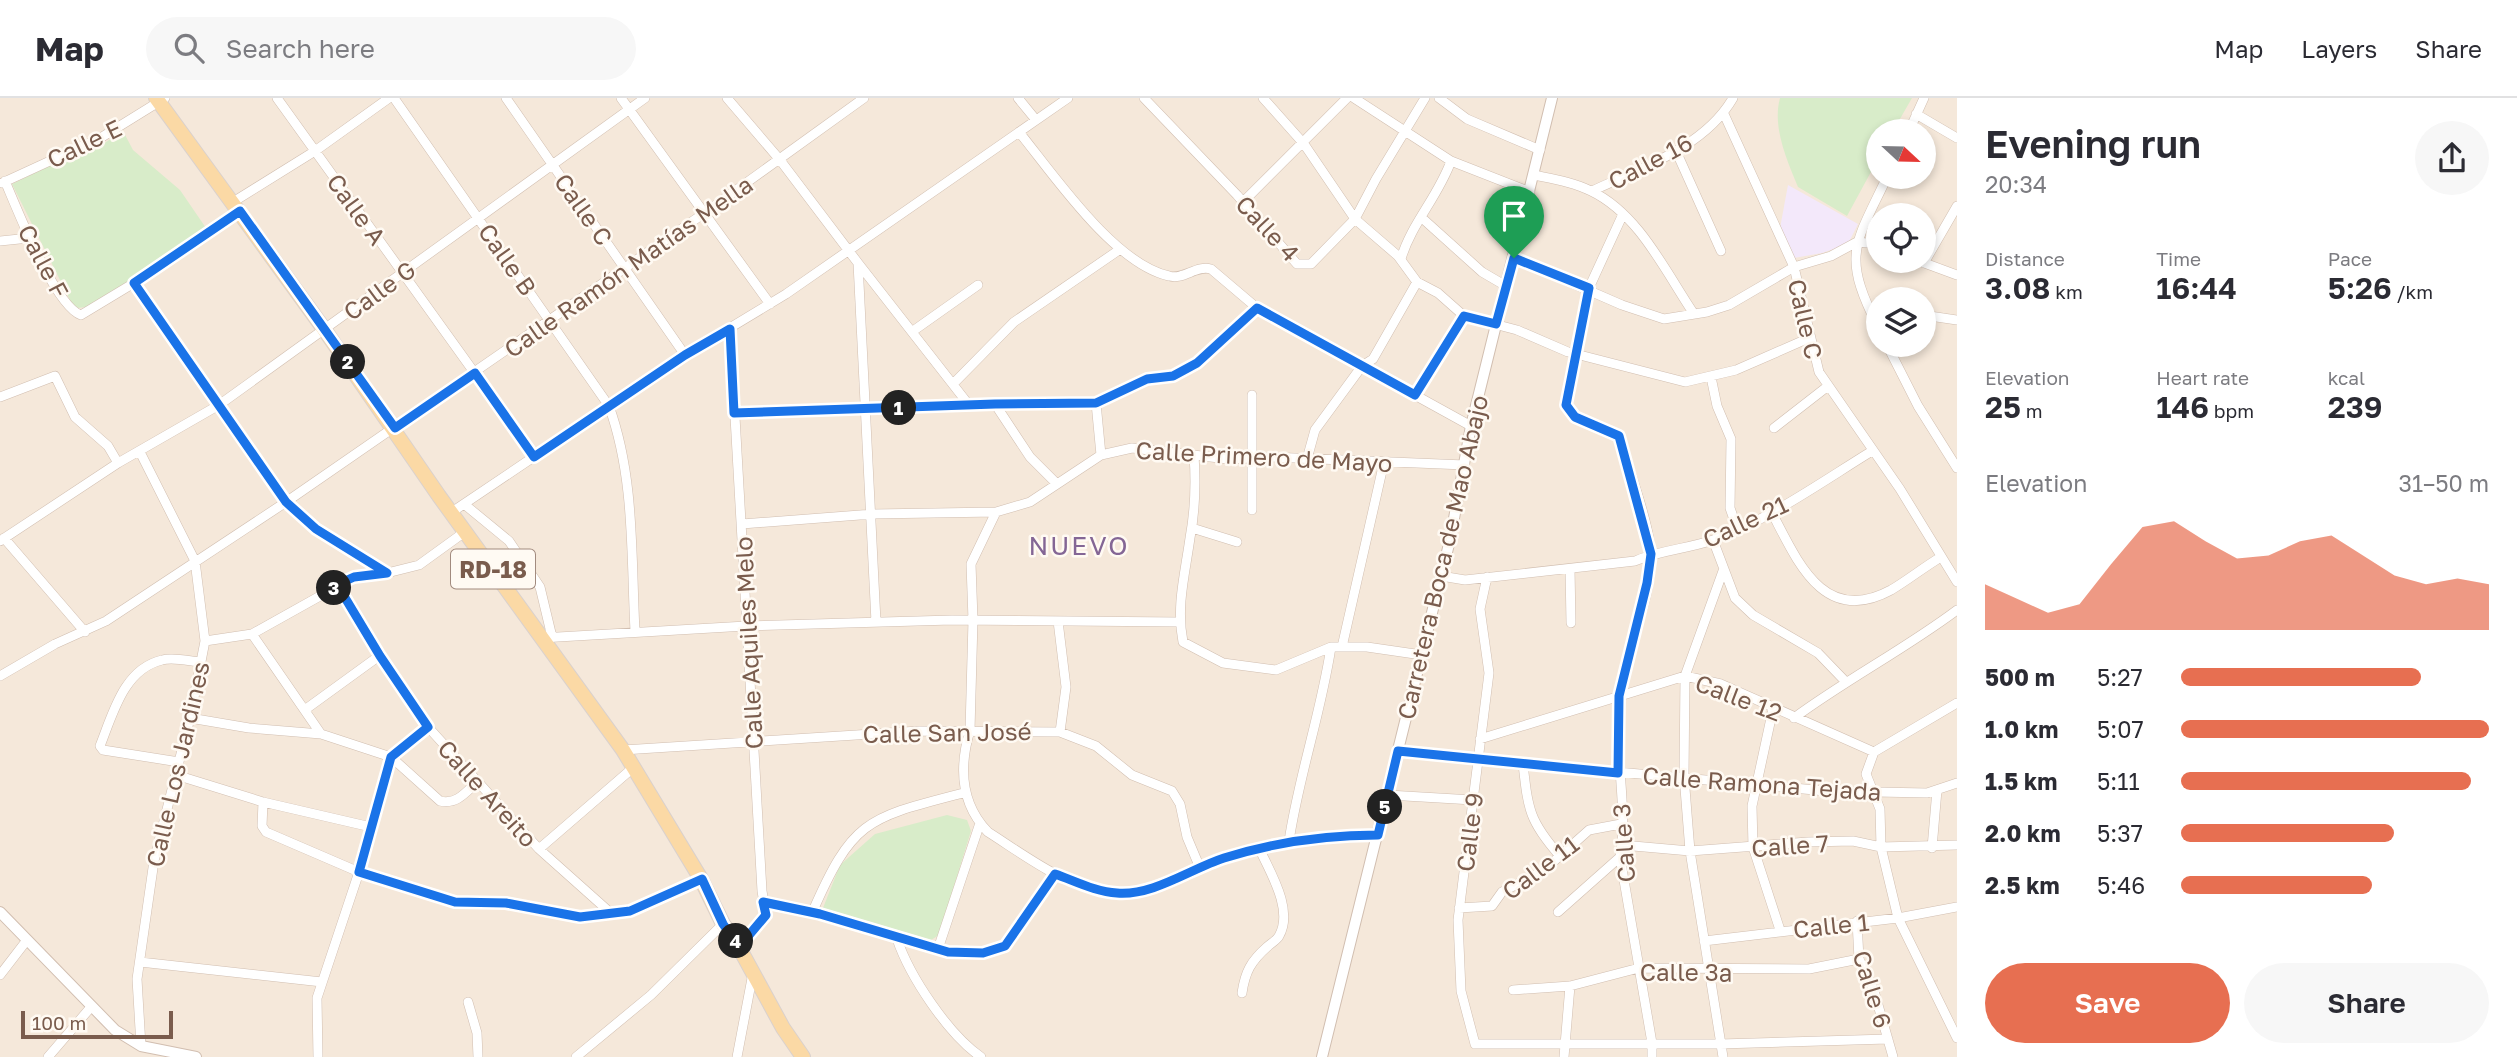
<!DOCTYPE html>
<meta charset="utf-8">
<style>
:root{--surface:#fff;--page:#f7f7f7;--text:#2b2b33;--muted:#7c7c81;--line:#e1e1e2;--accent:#e76f51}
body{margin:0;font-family:"Golos Text",sans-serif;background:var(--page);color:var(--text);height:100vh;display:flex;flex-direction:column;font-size:26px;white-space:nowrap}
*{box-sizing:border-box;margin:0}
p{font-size:23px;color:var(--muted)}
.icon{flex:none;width:38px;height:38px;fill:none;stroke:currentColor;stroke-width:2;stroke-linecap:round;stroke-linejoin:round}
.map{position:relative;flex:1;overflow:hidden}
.panel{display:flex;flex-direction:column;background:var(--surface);width:560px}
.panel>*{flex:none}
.needle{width:46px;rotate:112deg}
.controls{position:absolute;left:1866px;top:21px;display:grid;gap:14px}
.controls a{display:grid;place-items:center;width:70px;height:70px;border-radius:50%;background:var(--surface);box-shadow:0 4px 10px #0003;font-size:35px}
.scale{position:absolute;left:21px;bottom:18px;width:152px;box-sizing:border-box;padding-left:7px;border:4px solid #7a5c4d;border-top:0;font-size:19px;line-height:24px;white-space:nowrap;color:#7a5c4d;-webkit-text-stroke:5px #fffaf3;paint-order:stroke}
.pin{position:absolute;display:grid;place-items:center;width:60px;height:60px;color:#fff;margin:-72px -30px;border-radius:50% 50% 50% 0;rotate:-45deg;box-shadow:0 0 7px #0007}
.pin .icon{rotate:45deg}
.km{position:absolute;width:35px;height:35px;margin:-18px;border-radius:50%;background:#222;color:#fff;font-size:19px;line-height:35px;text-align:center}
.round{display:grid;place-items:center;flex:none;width:74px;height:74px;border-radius:37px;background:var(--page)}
.head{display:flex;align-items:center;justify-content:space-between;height:119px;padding:0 28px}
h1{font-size:38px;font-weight:600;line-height:52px}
.stats{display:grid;grid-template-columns:repeat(3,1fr);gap:10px;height:119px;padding:7px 28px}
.stats div{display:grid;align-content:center}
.stats b{font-size:30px;font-weight:600}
.stats small{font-size:19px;font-weight:400}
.stats p{font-size:19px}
.chart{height:196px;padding:14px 28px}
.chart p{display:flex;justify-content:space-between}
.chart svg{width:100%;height:126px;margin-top:7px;fill:var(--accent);opacity:.7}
.action{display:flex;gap:14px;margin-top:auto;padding:14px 28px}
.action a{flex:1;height:80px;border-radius:42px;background:var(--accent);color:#fff;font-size:28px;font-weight:600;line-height:80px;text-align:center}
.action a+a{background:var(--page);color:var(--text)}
ul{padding:0 28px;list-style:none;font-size:23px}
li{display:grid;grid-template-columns:112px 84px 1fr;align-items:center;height:52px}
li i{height:18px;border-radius:9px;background:var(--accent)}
header{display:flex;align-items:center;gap:42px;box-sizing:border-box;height:98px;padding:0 35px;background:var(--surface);border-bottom:2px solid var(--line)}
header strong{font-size:33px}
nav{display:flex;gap:38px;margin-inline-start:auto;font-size:24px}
.search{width:490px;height:63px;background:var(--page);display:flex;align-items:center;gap:18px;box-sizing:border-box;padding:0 24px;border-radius:38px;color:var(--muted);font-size:26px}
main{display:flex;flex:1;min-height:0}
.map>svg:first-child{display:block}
</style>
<header>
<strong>Map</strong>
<div class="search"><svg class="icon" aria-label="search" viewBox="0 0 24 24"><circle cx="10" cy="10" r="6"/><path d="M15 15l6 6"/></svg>Search here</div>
<nav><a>Map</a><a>Layers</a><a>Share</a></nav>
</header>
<main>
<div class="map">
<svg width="1957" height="959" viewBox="0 0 1957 959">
<rect width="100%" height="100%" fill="#fdf6ec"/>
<path fill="#f5e8da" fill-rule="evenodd" d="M 0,0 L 1957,0 L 1957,959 L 0,959 ZM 1878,33 L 1923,33 L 1923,79 L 1878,79 ZM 1878,117 L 1923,117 L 1923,163 L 1878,163 ZM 1878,201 L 1923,201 L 1923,247 L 1878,247 Z"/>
<path fill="#f3e8fa" d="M 1788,87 L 1858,126 L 1848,146 L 1822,155 L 1794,160 L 1780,130 Z"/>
<path fill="#d8ecc9" d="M 1780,0 L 1912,0 L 1893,33 L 1878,33 L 1878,61 L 1847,118 L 1798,89 C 1787,62 1772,29 1780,0 Z
M 123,33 L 133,52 L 180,92 L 206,130 L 92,208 L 78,210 L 72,206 L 12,86 L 91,48 L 103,46 Z
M 947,717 L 967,722 L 971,733 L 939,837 L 931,842 L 823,810 L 840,767 L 875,736 Z"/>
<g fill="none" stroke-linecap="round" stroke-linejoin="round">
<defs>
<path id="minor" d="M 277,0 L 535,359
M 394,0 L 609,308 C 635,380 631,458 635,533
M 506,0 L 685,257
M 621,0 L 770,206
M 727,0 L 780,62 L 858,165 L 876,524
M 1018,0 L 1036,22
M 1144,0 L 1237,97 L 1297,166 L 1311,166 L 1355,121 L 1376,81 L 1425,0
M 1263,0 L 1304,46 L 1355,121 L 1398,158 L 1417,184 L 1438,195 L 1464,218 L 1517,232 L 1568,254 L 1685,284 L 1736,272 L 1809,240
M 1354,0 L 1451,63 L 1530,94
M 1439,0 L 1467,21 L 1540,52
M 1724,16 L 1794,169 L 1819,274 L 1900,391 L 1957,484
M 1916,16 L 1957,40
M 1909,33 L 1924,0
M 1019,34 C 1054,77 1114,166 1169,178 C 1184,182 1196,167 1211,171 L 1257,210 L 1471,328
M 1676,53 L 1721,153
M 1534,77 C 1553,81 1573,84 1591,93 C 1639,116 1665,173 1694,216
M 5,83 C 17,111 55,208 81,217 L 134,185 L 240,113
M 2,85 L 102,39 L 165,0
M 1592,93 C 1641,70 1705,49 1733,0
M 233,104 L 315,53 L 389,0
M 1243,104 L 1347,0
M 1623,116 L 1589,190 L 1566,307 L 1575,319 L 1619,338 C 1628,369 1650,427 1651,457 C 1652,505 1624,552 1619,599 C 1613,649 1629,713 1620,759 L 1652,945 L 1652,959
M 1422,120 L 1482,174 L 1506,188
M 0,143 L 29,140
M 1514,160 L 1622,207 L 1664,221 L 1707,214 L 1729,207 L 1794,169 L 1831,158 L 1857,144 L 1878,146
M 1401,161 C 1411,126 1438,99 1451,63
M 1919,163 L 1957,177
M 858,165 L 969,307
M 1924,165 L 1957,108
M 134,185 L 286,404 L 315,431 L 387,475 L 419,467 L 466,433
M 1923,217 L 1957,222
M 1878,229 C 1841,156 1855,147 1887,79
M 730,231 L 762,793 L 766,817 L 739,849
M 913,233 L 978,187
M 1887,247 L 1918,308 L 1957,370
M 1711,279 L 1717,308 L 1731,341 L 1730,410 L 1737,430
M 953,286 L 1014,224 L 1119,152
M 1252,297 L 1252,412
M 1415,297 L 1464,218
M 0,299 L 55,278 L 75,319 L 108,348 L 118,365
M 1096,305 L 1101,357
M 995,306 L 1030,359 L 1057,386
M 734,315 L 995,306 L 1096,305 L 1147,281 L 1173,278 L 1197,265 L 1257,210
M 1774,330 L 1828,288
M 140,354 L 195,463 L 205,543 L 190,620 L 154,763 L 137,881 L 141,948
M 1194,357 C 1196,385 1195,413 1190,440 C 1185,476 1176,508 1183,544 L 1223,565 L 1276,572 L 1331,549 L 1367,549 L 1422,557
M 1307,361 L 1315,332 L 1362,268 L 1373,261 L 1417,184
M 464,406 L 509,443 L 540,489 L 552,539
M 1771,413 C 1797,462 1823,529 1891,492 C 1908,482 1924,469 1941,459
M 452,414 L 685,257 L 786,196 L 1068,0
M 996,414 L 971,466 L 973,522 L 970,632 C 959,669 960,705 988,734 C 1026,758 1071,794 1118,795 C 1152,797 1188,773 1219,762 C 1271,743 1323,737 1378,737
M 742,426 L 873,416 L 996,414 L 1030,404 L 1101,357 L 1132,350 L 1228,361 L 1268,359 L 1465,367
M 1192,430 L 1237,444
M 4,440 L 85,534
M 1713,442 L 1735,500 L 1753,517 L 1818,555 L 1845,583
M 0,443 L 118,365 L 219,307 L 645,0
M 1570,471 L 1571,525
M 1441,478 L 1465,482 L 1635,463 C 1660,452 1687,451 1713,442 C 1767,423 1823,383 1872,353
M 1487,479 L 1480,511 L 1489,575 L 1458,822 L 1461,893 L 1475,946 L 1720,946 L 1888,941
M 333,489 L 344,498 L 379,558 L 428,629 L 539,751 L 613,817
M 1058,523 L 1066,589 L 1060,634
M 252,536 L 321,636
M 541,540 L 746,528 L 952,522 L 1179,524
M 205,543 L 252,536 L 354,479 L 385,475
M 1342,549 L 1384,364
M 0,578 L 55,546 L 106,523 L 286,404 L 703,116 L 864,0
M 1957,605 L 1874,654 L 1866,676 L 1880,711 L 1881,749 L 1898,820 L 1957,940
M 306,611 L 379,558
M 1773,611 L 1752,708 L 1753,749 L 1780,832
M 190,620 L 249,630 L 321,636 L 391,659 L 440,703 C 457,707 466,694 478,683
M 1794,620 C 1847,581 1905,551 1957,512
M 1480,641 L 1685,578 L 1721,586 L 1874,654
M 623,652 L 919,633 L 1060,634 L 1096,648 L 1132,677 L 1172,693 L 1180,706 L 1187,739 L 1200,770
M 1398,654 L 1826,693 L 1927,695 L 1957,685
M 179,664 L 103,652 L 100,648 C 113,615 124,571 162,562 C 173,559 189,563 201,564
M 1523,666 C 1528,711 1529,723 1560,758
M 176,677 L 263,704 L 371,729
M 1388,697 L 1473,702
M 263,704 L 262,728 L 266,734 L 359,774 L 441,801 L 468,806 L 506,805 L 580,819 L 630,813 L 701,781
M 1289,743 C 1299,677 1321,615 1331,549
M 1622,747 L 1690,753 L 1808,744 L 1853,743 L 1881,749 L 1957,747
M 1932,750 L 1937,692
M 539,751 L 634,669
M 763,804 L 820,816 L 948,854 L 983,855 L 1005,848 L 1055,776
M 1459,810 L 1492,808 L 1502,794 L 1544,772 L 1589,732 L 1621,726
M 1558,814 L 1620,759
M 812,815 C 853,721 867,720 963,695
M 1857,823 L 1859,861 L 1874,893 L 1893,959
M 897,841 C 910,879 948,936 981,959
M 1704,843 L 1898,820 L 1957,809
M 938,851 L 980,725
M 140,864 L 322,884
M 0,877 L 27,842
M 1513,892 L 1570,888 L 1639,870 L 1809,871 L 1859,861
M 1242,895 C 1245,874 1251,863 1267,849 C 1270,846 1277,842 1279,838 C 1294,812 1270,774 1259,750
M 468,904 L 477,935 L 478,959
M 48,959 L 91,909
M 318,959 L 317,900 L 359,774 L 391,659 L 428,629
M 576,959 L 651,897 L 723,826
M 737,959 L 753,875
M 1564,959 L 1570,888
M 1723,959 L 1690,753 L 1684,678 L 1685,578 L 1723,473"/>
<path id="tertiary" d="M 0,814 L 115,932 L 141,948 L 196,959
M 1322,959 L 1450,442 L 1471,328 L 1552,0"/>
<path id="primary" d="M 156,0 L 324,231 L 439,398 L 623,652 L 701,781 L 723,826 L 735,842 L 783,930 L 803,959"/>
</defs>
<use href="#minor" stroke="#d1beb0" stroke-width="10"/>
<use href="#tertiary" stroke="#d1beb0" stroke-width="12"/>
<use href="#primary" stroke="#dad1cd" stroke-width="16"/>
<use href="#minor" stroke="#fff" stroke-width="9"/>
<use href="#tertiary" stroke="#fff" stroke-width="10"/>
<use href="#primary" stroke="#fbd9a5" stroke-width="14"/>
</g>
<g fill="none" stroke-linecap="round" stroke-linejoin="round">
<defs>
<path id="route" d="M 240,113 L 395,330 L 475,275 L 534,359 L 685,257 L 730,231 L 734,315 L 995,306 L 1096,305 L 1147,281 L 1173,278 L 1197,265 L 1257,210 L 1415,297 L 1464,218 L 1496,226 L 1514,160 L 1589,190 L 1566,307 L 1575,319 L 1619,338 L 1651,456 L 1647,485 L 1619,598 L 1618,675 L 1398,653 L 1378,737 C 1324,737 1275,744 1224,760 C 1190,771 1153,798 1117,795 C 1096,794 1075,783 1055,776 L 1005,848 L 983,855 L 948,854 L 820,816 L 763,804 L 766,817 L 739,849 L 723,826 L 702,781 L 630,813 L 580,819 L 506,805 L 455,804 L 359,774 L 391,659 L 428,629 L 380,558 L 344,498 L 332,489 L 354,479 L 387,475 L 316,431 L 286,404 L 134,185 Z"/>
</defs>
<use href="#route" stroke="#fff" stroke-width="14"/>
<use href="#route" stroke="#1a73e8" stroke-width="9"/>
</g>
<g text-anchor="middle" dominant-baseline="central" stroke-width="5" stroke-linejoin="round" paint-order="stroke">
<rect fill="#fffaf3" stroke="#a28b7f" stroke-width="2" x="451" y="451.5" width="84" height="39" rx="5"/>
<g font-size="23" font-weight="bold" fill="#7a5c4d">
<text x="493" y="471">RD-18</text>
</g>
<g font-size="24" fill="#7a5c4d" stroke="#fffaf3">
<text transform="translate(84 45) rotate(-26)">Calle E</text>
<text transform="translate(1650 63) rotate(-28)">Calle 16</text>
<text transform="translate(357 111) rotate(54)">Calle A</text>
<text transform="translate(584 111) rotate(55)">Calle C</text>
<text transform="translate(1268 130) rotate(47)">Calle 4</text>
<text transform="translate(508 161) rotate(55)">Calle B</text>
<text transform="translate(44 163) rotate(62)">Calle F</text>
<text transform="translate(628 168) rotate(-35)">Calle Ramón Matías Mella</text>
<text transform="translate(379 192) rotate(-36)">Calle G</text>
<text transform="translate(1806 221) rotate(77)">Calle C</text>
<text transform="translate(1264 358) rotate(3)">Calle Primero de Mayo</text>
<text transform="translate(1745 423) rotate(-25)">Calle 21</text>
<text transform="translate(1442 459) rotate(-77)">Carretera Boca de Mao Abajo</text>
<text transform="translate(748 545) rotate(-93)">Calle Aquiles Melo</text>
<text transform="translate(1739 599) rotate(21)">Calle 12</text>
<text transform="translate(947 634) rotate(-1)">Calle San José</text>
<text transform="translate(177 666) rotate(-77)">Calle Los Jardines</text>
<text transform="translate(1762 685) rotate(4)">Calle Ramona Tejada</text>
<text transform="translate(488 695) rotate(48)">Calle Areito</text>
<text transform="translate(1469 734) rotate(-83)">Calle 9</text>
<text transform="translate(1623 745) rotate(-94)">Calle 3</text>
<text transform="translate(1790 747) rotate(-4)">Calle 7</text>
<text transform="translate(1540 769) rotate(-37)">Calle 11</text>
<text transform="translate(1831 827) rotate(-6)">Calle 1</text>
<text x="1686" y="873">Calle 3ª</text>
<text transform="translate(1873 891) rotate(73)">Calle 6</text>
</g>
<g font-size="26" letter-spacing="2" fill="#846695" stroke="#fffaf3">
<text x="1079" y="447">NUEVO</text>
</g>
</g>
</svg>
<div class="controls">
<a><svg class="needle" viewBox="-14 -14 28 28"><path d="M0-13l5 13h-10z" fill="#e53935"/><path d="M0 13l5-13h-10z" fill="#7c7c81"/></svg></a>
<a><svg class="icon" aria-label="locate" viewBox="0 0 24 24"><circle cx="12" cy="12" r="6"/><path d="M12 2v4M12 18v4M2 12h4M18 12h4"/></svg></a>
<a><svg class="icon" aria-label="layers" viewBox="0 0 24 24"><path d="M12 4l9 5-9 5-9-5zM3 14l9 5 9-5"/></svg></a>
</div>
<div class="scale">100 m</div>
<div class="pin" style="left:1514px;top:160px;background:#1e9e55"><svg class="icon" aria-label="arrive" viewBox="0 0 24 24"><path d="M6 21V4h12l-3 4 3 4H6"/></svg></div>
<b class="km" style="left:899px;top:310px">1</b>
<b class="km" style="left:348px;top:264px">2</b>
<b class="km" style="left:334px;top:490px">3</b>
<b class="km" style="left:736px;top:843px">4</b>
<b class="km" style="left:1385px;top:709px">5</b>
</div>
<section class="panel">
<div class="head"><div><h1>Evening run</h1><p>20:34</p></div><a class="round"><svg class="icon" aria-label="share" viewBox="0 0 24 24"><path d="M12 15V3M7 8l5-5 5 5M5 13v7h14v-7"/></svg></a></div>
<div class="stats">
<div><p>Distance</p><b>3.08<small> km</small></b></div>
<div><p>Time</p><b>16:44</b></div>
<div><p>Pace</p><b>5:26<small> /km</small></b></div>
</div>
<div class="stats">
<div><p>Elevation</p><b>25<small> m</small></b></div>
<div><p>Heart rate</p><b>146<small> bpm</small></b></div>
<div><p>kcal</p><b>239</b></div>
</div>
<div class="chart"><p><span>Elevation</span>31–50 m</p>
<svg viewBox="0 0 160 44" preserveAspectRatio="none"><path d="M0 44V28L10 33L20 38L30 35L40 21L50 8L60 6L70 13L80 19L90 18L100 13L110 11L120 18L130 25L140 28L150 26L160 28V44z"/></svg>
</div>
<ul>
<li><b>500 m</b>5:27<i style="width:78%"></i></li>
<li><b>1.0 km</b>5:07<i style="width:100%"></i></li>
<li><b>1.5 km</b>5:11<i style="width:94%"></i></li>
<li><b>2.0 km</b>5:37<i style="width:69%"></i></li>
<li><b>2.5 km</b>5:46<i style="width:62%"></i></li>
</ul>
<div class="action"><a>Save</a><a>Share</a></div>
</section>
</main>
